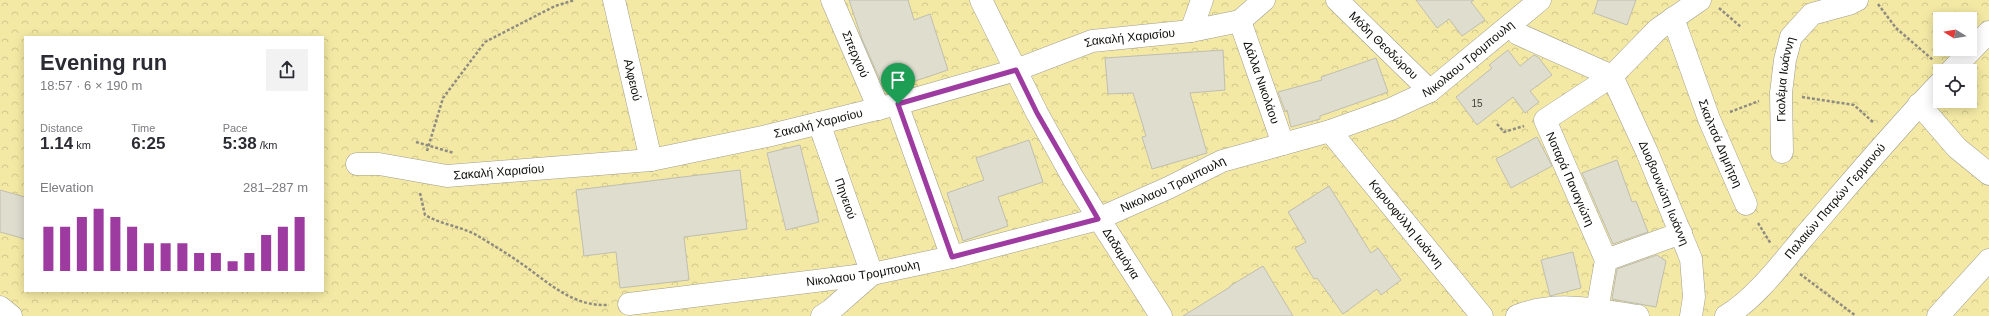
<!DOCTYPE html>
<meta charset="utf-8">
<style>
:root{--surface:#fff;--page:#f2f2f3;--text:#2b2b33;--muted:#7c7c81;--accent:#9d3ba1}
body{margin:0;font-family:Helvetica,sans-serif;background:var(--page);color:var(--text);height:100vh;display:flex;flex-direction:column;font-size:15px;white-space:nowrap}
*{box-sizing:border-box;margin:0}
p{font-size:13px;color:var(--muted)}
.icon{flex:none;width:22px;height:22px;fill:none;stroke:currentColor;stroke-width:2;stroke-linecap:round;stroke-linejoin:round}
.map{position:relative;flex:1;overflow:hidden}
.drawer{position:absolute;left:24px;top:36px;width:300px;height:256px;display:flex;flex-direction:column;background:var(--surface);border-radius:0px;box-shadow:0 2px 10px #0003}
.drawer>*{flex:none}
.needle{width:26px;rotate:281deg}
.buttons{position:absolute;left:1933px;top:12px;display:grid;gap:8px}
.buttons a{display:grid;place-items:center;width:44px;height:44px;border-radius:0px;background:var(--surface);box-shadow:0 2px 10px #0003;font-size:20px}
.pin{position:absolute;display:grid;place-items:center;width:34px;height:34px;color:#fff;margin:-41px -17px;border-radius:50% 50% 50% 0;rotate:-45deg;box-shadow:0 0 4px #0007}
.pin .icon{rotate:45deg}
.round{display:grid;place-items:center;flex:none;width:42px;height:42px;border-radius:0px;background:var(--page)}
.summary{display:flex;align-items:center;justify-content:space-between;height:68px;padding:0 16px}
h1{font-size:22px;font-weight:700;line-height:30px}
.stats{display:grid;grid-template-columns:repeat(3,1fr);gap:6px;height:68px;padding:4px 16px}
.stats div{display:grid;align-content:center}
.stats b{font-size:17px;font-weight:700}
.stats small{font-size:11px;font-weight:400}
.stats p{font-size:11px}
.chart{height:112px;padding:8px 16px}
.chart p{display:flex;justify-content:space-between}
.chart svg{width:100%;height:72px;margin-top:4px;stroke:var(--accent);stroke-width:6}
.map>svg:first-child{display:block}
</style>
<div class="map">
<svg width="1989" height="316" viewBox="0 0 1989 316">
<defs>
<pattern id="park-crowns" width="20" height="18" patternUnits="userSpaceOnUse"><rect width="20" height="18" fill="#f4e9a4"/><path d="M2 6a3 3 0 1 1 6 0M12 15a3 3 0 1 1 6 0" fill="none" stroke="#d0c78c"/></pattern>
</defs>
<rect width="100%" height="100%" fill="#fefced"/>
<path fill="url(#park-crowns)" fill-rule="evenodd" d="M 0,0 L 1989,0 L 1989,316 L 0,316 ZM 1940,19 L 1970,19 L 1970,49 L 1940,49 ZM 25,37 L 323,37 L 323,291 L 25,291 ZM 1940,71 L 1970,71 L 1970,101 L 1940,101 Z"/>
<path fill="#dfddce" stroke="#c0beb0" d="M 849,0 L 908,0 L 914,20 L 930,14 L 948,70 L 885,91 L 862,39 Z
M 1416,0 L 1474,0 L 1471,2 L 1485,20 L 1462,36 L 1449,19 L 1437,28 Z
M 1598,0 L 1636,0 L 1627,25 L 1594,13 Z
M 1223,50 L 1225,90 L 1190,93 L 1207,153 L 1152,169 L 1142,137 L 1146,136 L 1133,93 L 1108,94 L 1105,58 Z
M 1508,50 L 1520,66 L 1534,55 L 1538,57 L 1552,75 L 1530,91 L 1539,102 L 1525,113 L 1513,97 L 1477,125 L 1456,97 L 1492,68 L 1489,65 Z
M 1376,58 L 1388,92 L 1320,116 L 1320,119 L 1291,127 L 1287,110 L 1285,111 L 1278,92 L 1322,80 L 1321,77 Z
M 1537,137 L 1552,166 L 1511,188 L 1496,159 Z
M 1029,140 L 1043,182 L 998,197 L 1008,226 L 963,241 L 947,193 L 984,180 L 976,158 Z
M 800,145 L 819,222 L 786,230 L 767,153 Z
M 1617,160 L 1632,202 L 1636,201 L 1648,232 L 1613,244 L 1582,173 Z
M 740,170 L 747,229 L 684,237 L 689,280 L 620,288 L 616,252 L 584,256 L 576,190 Z
M 1329,186 L 1371,253 L 1378,248 L 1401,280 L 1381,295 L 1377,289 L 1343,314 L 1317,278 L 1314,279 L 1295,248 L 1306,242 L 1288,212 Z
M 0,190 L 25,197 L 25,239 L 0,232 Z
M 1573,252 L 1581,288 L 1550,296 L 1541,260 Z
M 1657,255 L 1666,261 L 1656,307 L 1612,299 L 1617,269 Z
M 1263,266 L 1293,316 L 1183,316 L 1230,287 L 1230,286 Z"/>
<g fill="none" stroke-linecap="round" stroke-linejoin="round">
<defs>
<g id="minor">
<path id="s1" d="M 614,0 L 651,160"/>
<path id="s2" d="M 832,0 L 879,109"/>
<path id="s3" d="M 1337,0 L 1430,91"/>
<path id="s4" d="M 1673,18 L 1709,119 L 1746,204"/>
<path id="s5" d="M 1240,21 L 1283,144"/>
<path d="M 1191,31 L 1202,0"/>
<path d="M 1518,34 L 1612,76"/>
<path id="s6" d="M 1612,76 L 1647,152 L 1691,259 L 1694,297 L 1691,316"/>
<path d="M 897,104 L 952,257"/>
<path d="M 1919,104 L 1957,148 L 1989,174"/>
<path id="s7" d="M 819,123 L 872,274 L 831,310 L 822,316"/>
<path id="s8" d="M 1330,131 L 1482,316"/>
<path id="s9" d="M 1782,152 L 1781,93 L 1785,60 L 1791,37 L 1812,14 L 1849,4 L 1857,0"/>
<path id="s10" d="M 357,164 L 379,164 L 447,176 L 651,160 L 767,136 L 897,104 L 1016,70 L 1092,41 L 1191,31 L 1240,21 L 1264,0"/>
<path d="M 1606,260 L 1681,233"/>
<path id="s11" d="M 629,304 L 872,274 L 952,257 L 1098,219 L 1168,188 L 1222,161 L 1330,131 L 1391,109 L 1430,91 L 1540,0"/>
<path d="M 0,307 L 11,316"/>
<path d="M 1596,316 L 1606,260 L 1545,120 L 1612,76 L 1658,29 L 1700,0"/>
<path d="M 1938,316 L 1989,260"/>
</g>
<g id="tertiary">
<path id="s12" d="M 981,0 L 1037,113 L 1073,178 L 1161,316"/>
<path d="M 1951,71 L 1989,32"/>
<path d="M 1517,316 C 1556,300 1598,310 1638,316"/>
<path id="s13" d="M 1726,316 C 1754,300 1782,263 1803,238 C 1848,186 1892,133 1940,83"/>
</g>
</defs>
<use href="#minor" stroke="#9f9d90" stroke-width="23"/>
<use href="#tertiary" stroke="#9f9d90" stroke-width="23"/>
<path stroke="#8e8c82" stroke-width="2.5" stroke-dasharray="3 2" stroke-linecap="butt" d="M 1878,4 L 1896,28 L 1933,60
M 1719,8 L 1741,27
M 1802,97 L 1854,105 L 1874,123
M 1730,112 L 1759,101
M 1497,124 L 1504,132 L 1524,126
M 416,142 L 454,153
M 427,151 L 443,98 L 485,42 L 555,6 L 575,0
M 420,193 L 425,215 C 442,225 461,226 478,236 C 493,245 508,254 522,264 C 549,283 573,307 609,305
M 1758,223 L 1771,244
M 1800,274 L 1856,316"/>
<use href="#minor" stroke="#fff" stroke-width="22"/>
<use href="#tertiary" stroke="#fff" stroke-width="22"/>
</g>
<g fill="none" stroke-linecap="round" stroke-linejoin="round">
<defs>
<path id="route" d="M 1016,70 L 1037,113 L 1098,219 L 952,257 L 898,104 Z"/>
</defs>
<use href="#route" stroke="#fff" stroke-width="8"/>
<use href="#route" stroke="#9d3ba1" stroke-width="5"/>
</g>
<g text-anchor="middle" dominant-baseline="central" stroke-width="3" stroke-linejoin="round" paint-order="stroke">
<g font-size="10" fill="#42413a">
<text x="1477" y="103">15</text>
</g>
<g font-size="12" fill="#0e0d09" stroke="#fff">
<text stroke="none"><textPath href="#s10" startOffset="791">Σακαλή Χαρισίου</textPath></text>
<text stroke="none"><textPath href="#s3" startOffset="65">Μόδη Θεοδώρου</textPath></text>
<text stroke="none"><textPath href="#s2" startOffset="59">Σπερχιού</textPath></text>
<text stroke="none"><textPath href="#s11" startOffset="884">Νικολαου Τρομπουλη</textPath></text>
<text stroke="none"><textPath href="#s1" startOffset="82">Αλφειού</textPath></text>
<text stroke="none"><textPath href="#s9" startOffset="73">Γκολέμα Ιωάννη</textPath></text>
<text stroke="none"><textPath href="#s5" startOffset="65">Δάλλα Νικολάου</textPath></text>
<text stroke="none"><textPath href="#s10" startOffset="467">Σακαλή Χαρισίου</textPath></text>
<text stroke="none"><textPath href="#s4" startOffset="134">Σκαλτσά Δημήτρη</textPath></text>
<text stroke="none"><textPath href="#s10" startOffset="143">Σακαλή Χαρισίου</textPath></text>
<text transform="translate(1570 179) rotate(66)">Νοταρά Παναγιώτη</text>
<text stroke="none"><textPath href="#s11" startOffset="560">Νικολαου Τρομπουλη</textPath></text>
<text stroke="none"><textPath href="#s6" startOffset="128">Δυοβουνιώτη Ιωάννη</textPath></text>
<text stroke="none"><textPath href="#s7" startOffset="80">Πηνειού</textPath></text>
<text stroke="none"><textPath href="#s13" startOffset="159">Παλαιών Πατρών Γερμανού</textPath></text>
<text stroke="none"><textPath href="#s8" startOffset="120">Καρυοφύλλη Ιωάννη</textPath></text>
<text stroke="none"><textPath href="#s12" startOffset="290">Δαδαμόγια</textPath></text>
<text stroke="none"><textPath href="#s11" startOffset="236">Νικολαου Τρομπουλη</textPath></text>
</g>
</g>
</svg>
<div class="buttons">
<a><svg class="needle" viewBox="-14 -14 28 28"><path d="M0-13l5 13h-10z" fill="#e53935"/><path d="M0 13l5-13h-10z" fill="#7c7c81"/></svg></a>
<a><svg class="icon" aria-label="locate" viewBox="0 0 24 24"><circle cx="12" cy="12" r="6"/><path d="M12 2v4M12 18v4M2 12h4M18 12h4"/></svg></a>
</div>
<div class="pin" style="left:898px;top:104px;background:#1e9e55"><svg class="icon" aria-label="arrive" viewBox="0 0 24 24"><path d="M6 21V4h12l-3 4 3 4H6"/></svg></div>
<section class="drawer">
<div class="summary"><div><h1>Evening run</h1><p>18:57 · 6 × 190 m</p></div><a class="round"><svg class="icon" aria-label="share" viewBox="0 0 24 24"><path d="M12 15V3M7 8l5-5 5 5M5 13v7h14v-7"/></svg></a></div>
<div class="stats">
<div><p>Distance</p><b>1.14<small> km</small></b></div>
<div><p>Time</p><b>6:25</b></div>
<div><p>Pace</p><b>5:38<small> /km</small></b></div>
</div>
<div class="chart"><p><span>Elevation</span>281–287 m</p>
<svg viewBox="0 0 160 44" preserveAspectRatio="none"><path d="M5 44V17M15 44V17M25 44V11M35 44V6M45 44V11M55 44V17M65 44V27M75 44V27M85 44V27M95 44V33M105 44V33M115 44V38M125 44V33M135 44V22M145 44V17M155 44V11"/></svg>
</div>
</section>
</div>
